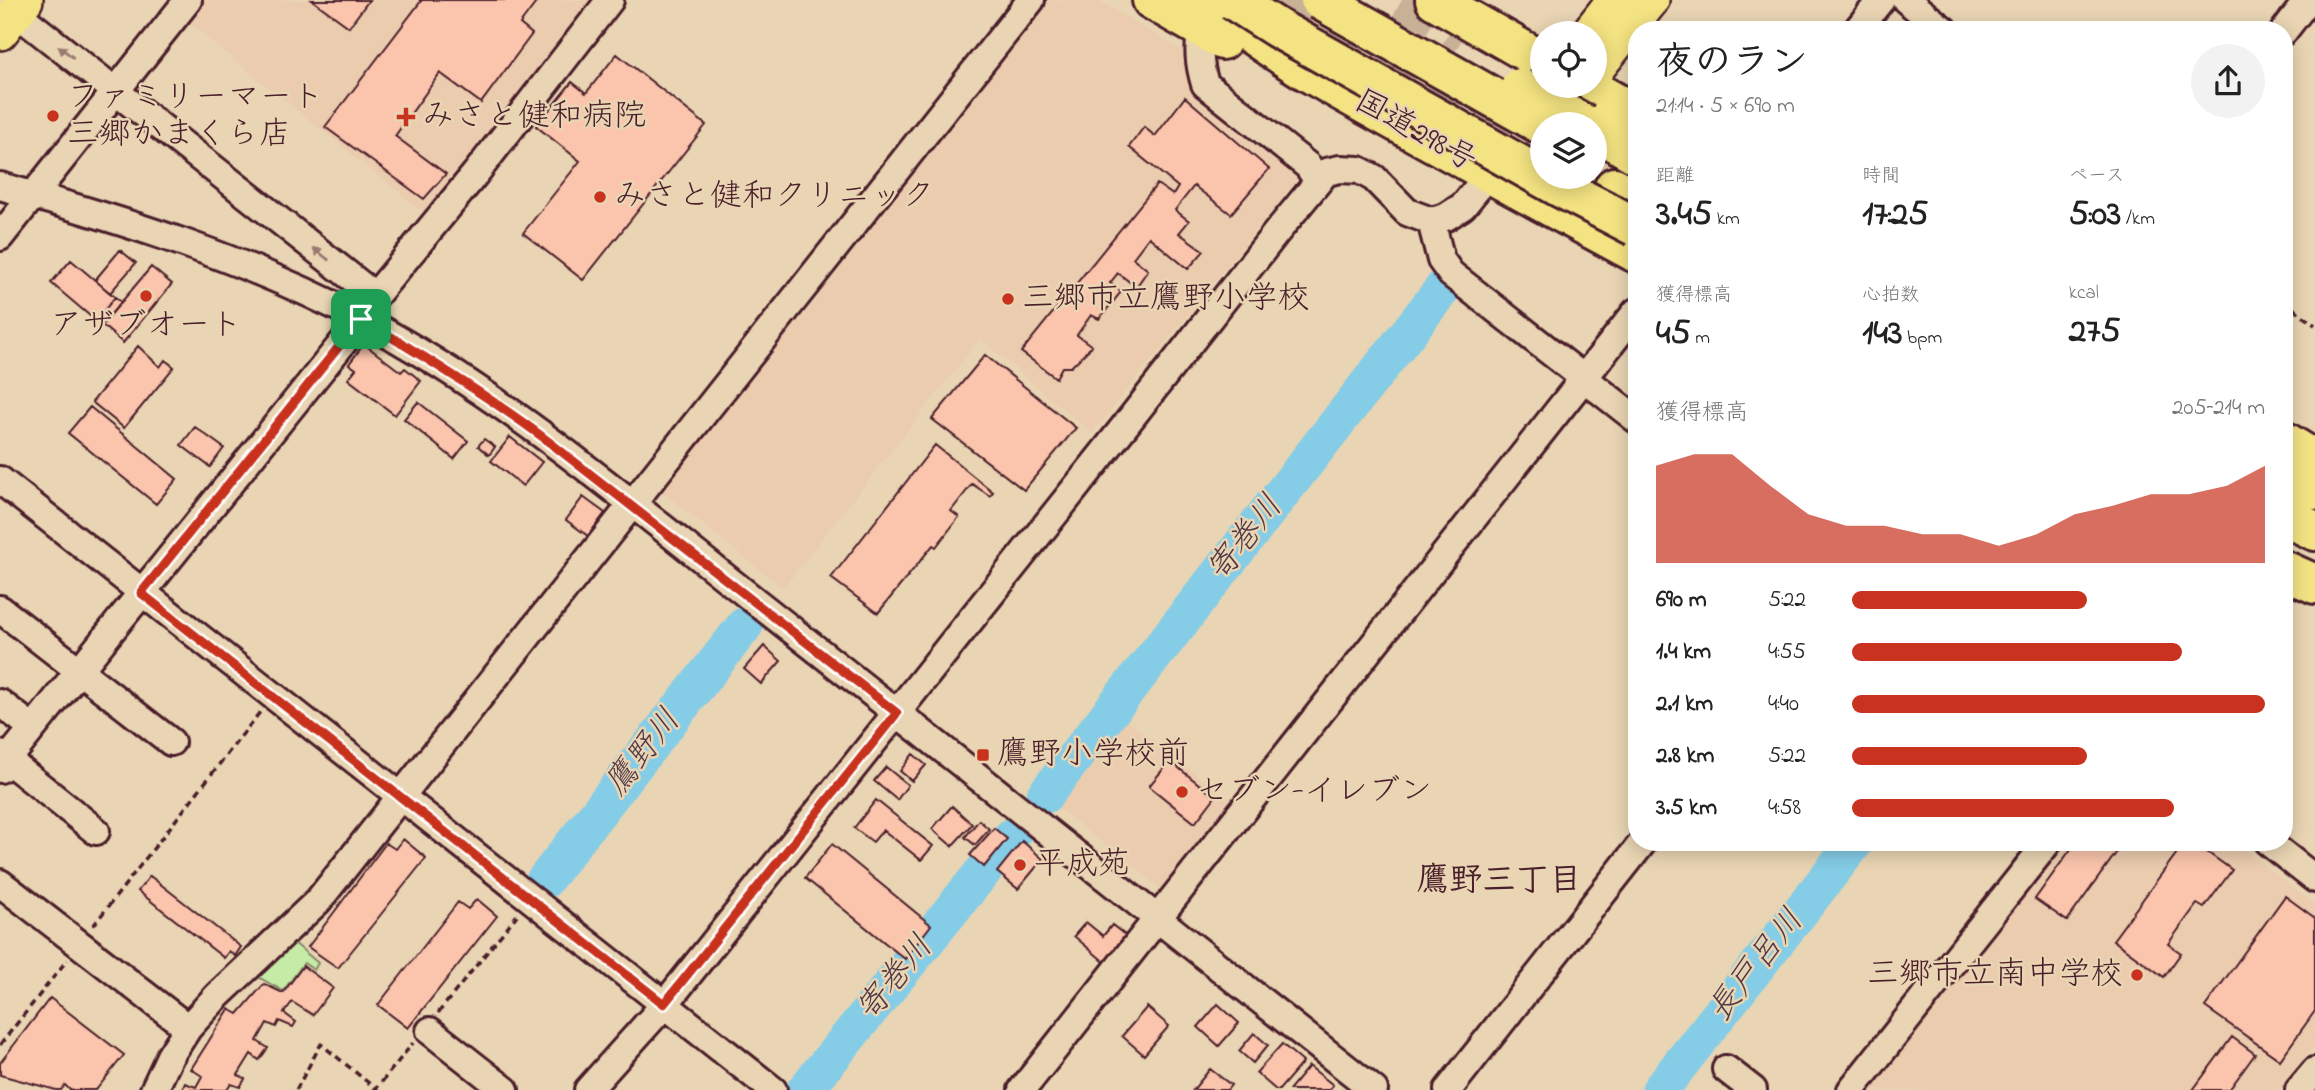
<!DOCTYPE html>
<html lang="ja">
<meta charset="utf-8">
<style>
:root{--surface:#fff;--page:#f2f2f2;--text:#222;--muted:#767676;--accent:#c8321e}
body{margin:0;font-family:"Indie Flower","Klee One",sans-serif;background:var(--page);color:var(--text);height:100vh;display:flex;flex-direction:column;font-size:26px;white-space:nowrap}
*{box-sizing:border-box;margin:0}
p{font-size:23px;color:var(--muted)}
.icon{flex:none;width:38px;height:38px;fill:none;stroke:currentColor;stroke-width:2;stroke-linecap:round;stroke-linejoin:round}
.map{position:relative;flex:1;overflow:hidden}
.drawer{position:absolute;left:1628px;top:21px;width:665px;height:830px;display:flex;flex-direction:column;background:var(--surface);border-radius:28px;box-shadow:0 4px 18px #0003}
.drawer>*{flex:none}
.fabs{position:absolute;left:1530px;top:21px;display:grid;gap:14px}
.fabs a{display:grid;place-items:center;width:77px;height:77px;border-radius:50%;background:var(--surface);box-shadow:0 4px 18px #0003;font-size:35px}
.pin{position:absolute;display:grid;place-items:center;width:60px;height:60px;color:#fff;margin:-30px;border-radius:14px;box-shadow:0 4px 10px #0006}
.round{display:grid;place-items:center;flex:none;width:74px;height:74px;border-radius:37px;background:var(--page)}
.head{display:flex;align-items:center;justify-content:space-between;height:119px;padding:0 28px}
h1{font-size:38px;font-weight:700;line-height:52px}
.stats{display:grid;grid-template-columns:repeat(3,1fr);gap:10px;height:119px;padding:7px 28px}
.stats div{display:grid;align-content:center}
.stats b{font-size:35px;font-weight:700}
.stats small{font-size:19px;font-weight:400}
.stats p{font-size:19px}
.chart{height:196px;padding:14px 28px}
.chart p{display:flex;justify-content:space-between}
.chart svg{width:100%;height:126px;margin-top:7px;fill:var(--accent);opacity:.7}
ul{padding:0 28px;list-style:none;font-size:23px}
li{display:grid;grid-template-columns:112px 84px 1fr;align-items:center;height:52px}
li i{height:18px;border-radius:9px;background:var(--accent)}
.map>svg:first-child{display:block}
</style>
<div class="map">
<svg width="2315" height="1090" viewBox="0 0 2315 1090">
<rect width="100%" height="100%" fill="#e9d5b3"/>
<filter id="ink" filterUnits="userSpaceOnUse"><feTurbulence type="fractalNoise" baseFrequency=".0143" numOctaves="2"/><feDisplacementMap in="SourceGraphic" scale="14" xChannelSelector="R" yChannelSelector="G"/><feConvolveMatrix kernelMatrix="1 2 1 2 8 2 1 2 1" color-interpolation-filters="sRGB"/></filter>
<g filter="url(#ink)">
<path fill="#ebccae" d="M 198,0 L 598,0 L 428,216 L 183,18 Z
M 1044,0 L 1097,0 L 1188,54 L 1192,85 L 1301,175 L 1092,433 L 980,339 L 783,588 L 661,491 L 847,260 Z
M 1122,717 L 1234,803 L 1164,890 L 1052,803 Z
M 2067,842 L 2234,842 L 2315,905 L 2315,1045 L 2279,1090 L 1864,1090 Z"/>
<path fill="#c5eca7" stroke="#888669" stroke-width="2" d="M 286,936 L 318,963 L 314,970 L 304,963 L 283,991 L 248,971 Z"/>
<g fill="none" stroke-linecap="round" stroke-linejoin="round">
<path stroke="#85cce6" stroke-width="37" d="M 1045,795 L 1447,283
M 544,881 L 745,625
M 805,1090 L 1012,836
M 1660,1090 L 1855,842"/>
</g>
<path fill="#fac5ac" stroke="#4a1f2b" stroke-width="2" d="M 312,0 L 369,0 L 349,27 Z
M 419,0 L 538,0 L 520,24 L 532,34 L 481,103 L 440,73 L 395,136 L 446,174 L 424,199 L 325,127 L 421,1 Z
M 617,54 L 706,125 L 583,280 L 523,233 L 580,161 L 536,126 L 572,82 L 586,93 Z
M 1185,97 L 1269,169 L 1231,214 L 1194,186 L 1175,210 L 1189,221 L 1179,233 L 1204,251 L 1188,269 L 1149,237 L 1133,258 L 1148,270 L 1136,287 L 1118,273 L 1110,283 L 1121,292 L 1099,319 L 1091,315 L 1077,335 L 1092,346 L 1071,367 L 1062,367 L 1056,378 L 1021,352 L 1157,184 L 1173,195 L 1178,187 L 1129,147 L 1144,127 L 1155,136 Z
M 120,250 L 136,263 L 110,293 L 95,280 Z
M 71,260 L 115,297 L 96,321 L 51,283 Z
M 151,267 L 172,284 L 123,343 L 102,325 Z
M 115,297 L 121,302 L 102,325 L 96,321 Z
M 364,344 L 401,372 L 405,368 L 421,381 L 395,415 L 348,379 L 356,369 L 349,364 Z
M 138,346 L 160,367 L 165,360 L 174,367 L 124,428 L 92,402 Z
M 985,355 L 1076,428 L 1024,490 L 932,419 Z
M 418,402 L 468,441 L 454,459 L 404,419 Z
M 90,407 L 177,479 L 156,504 L 68,433 Z
M 195,427 L 224,448 L 210,467 L 181,445 Z
M 510,437 L 542,462 L 523,486 L 491,461 Z
M 484,439 L 495,447 L 489,455 L 478,446 Z
M 935,445 L 993,492 L 990,496 L 972,484 L 951,511 L 959,517 L 936,547 L 933,545 L 878,613 L 831,578 Z
M 583,497 L 605,513 L 588,536 L 566,520 Z
M 764,646 L 781,661 L 761,684 L 744,669 Z
M 913,754 L 926,765 L 912,781 L 900,771 Z
M 1170,761 L 1215,797 L 1195,823 L 1149,786 Z
M 886,767 L 908,785 L 897,800 L 874,781 Z
M 876,800 L 933,846 L 921,860 L 883,830 L 873,842 L 854,828 Z
M 952,806 L 972,824 L 952,846 L 932,829 Z
M 979,820 L 989,829 L 975,845 L 965,837 Z
M 994,828 L 1007,839 L 984,867 L 970,855 Z
M 403,839 L 426,858 L 338,968 L 308,947 L 386,843 L 395,849 Z
M 1022,841 L 1043,859 L 1018,889 L 997,872 Z
M 2076,842 L 2124,842 L 2067,921 L 2035,899 Z
M 2185,842 L 2193,842 L 2232,870 L 2204,908 L 2197,904 L 2168,944 L 2181,953 L 2164,977 L 2113,940 Z
M 832,844 L 931,925 L 905,959 L 805,878 Z
M 150,876 L 241,947 L 235,956 L 229,951 L 224,958 L 138,891 Z
M 2285,896 L 2315,918 L 2315,1011 L 2280,1060 L 2205,1007 Z
M 477,899 L 497,916 L 408,1028 L 378,1005 L 458,902 L 468,909 Z
M 1086,922 L 1103,936 L 1112,925 L 1130,939 L 1108,965 L 1074,936 Z
M 303,966 L 333,988 L 313,1015 L 292,1002 L 284,1013 L 296,1022 L 293,1027 L 279,1021 L 276,1027 L 267,1023 L 257,1041 L 268,1048 L 259,1060 L 251,1054 L 238,1075 L 245,1079 L 240,1087 L 231,1084 L 227,1090 L 182,1090 L 185,1083 L 196,1087 L 202,1076 L 191,1069 L 229,1009 L 238,1014 L 264,984 L 283,993 Z
M 50,998 L 124,1055 L 96,1090 L 70,1090 L 65,1085 L 61,1090 L 56,1090 L 0,1075 L 0,1063 Z
M 1218,1004 L 1239,1023 L 1219,1046 L 1198,1027 Z
M 1147,1007 L 1169,1026 L 1144,1055 L 1122,1036 Z
M 1254,1033 L 1268,1045 L 1253,1063 L 1239,1051 Z
M 2232,1037 L 2255,1054 L 2229,1090 L 2193,1090 Z
M 1282,1044 L 1303,1062 L 1279,1090 L 1276,1090 L 1256,1073 Z
M 1309,1066 L 1333,1085 L 1329,1090 L 1289,1090 Z
M 1210,1069 L 1231,1085 L 1227,1090 L 1193,1090 Z"/>
<g fill="none" stroke-linecap="round" stroke-linejoin="round">
<path stroke="#c9b198" stroke-width="38" stroke-dasharray="38 19" stroke-linecap="butt" d="M 1280,0 L 1542,147
M 1402,0 L 1464,36"/>
<defs>
<path id="minor" d="M 0,0 L 375,296
M 1906,0 L 1944,30
M 1201,30 C 1198,50 1199,64 1205,84 L 1308,166 L 1318,181
M 1857,30 L 1881,0
M 2284,31 L 2308,0
M 0,186 C 123,220 246,259 359,318 C 504,394 631,504 759,604 C 965,765 1169,928 1374,1090
M 1431,221 L 1441,260 L 1451,274 L 1636,419
M 0,237 L 188,0
M 0,480 L 773,1090
M 0,609 L 171,742
M 0,703 L 33,728
M 0,754 L 96,831
M 0,769 L 353,330 L 375,296 L 476,173 L 610,0
M 2268,842 L 2315,879
M 0,883 L 188,1028
M 430,1031 L 505,1090
M 1726,1069 L 1753,1090
M 154,1090 L 170,1056 L 188,1028 L 217,996 L 318,901 L 1031,0
M 588,1090 L 665,1004 L 1124,427 L 1276,233 L 1326,172 L 1340,169 L 1359,170 L 1374,178 L 1407,212 L 1431,221 L 1446,217 L 1463,206 L 1489,174
M 1022,1090 L 1636,312
M 1448,1090 L 1643,842
M 1851,1090 L 2048,842
M 2299,1090 L 2315,1071"/>
<path id="major" d="M 0,32 L 25,0
M 1589,33 L 1615,0
M 1594,71 L 1651,0"/>
<path id="highway" d="M 1152,0 L 1222,40
M 1199,0 C 1239,24 1275,53 1315,76 C 1421,137 1529,195 1636,253
M 1435,0 L 1542,61
M 1586,86 L 1636,114
M 1594,130 L 1636,154
M 1614,187 L 1636,199
M 2284,441 L 2315,460
M 2284,477 L 2315,490
M 2284,516 L 2315,531
M 2284,570 L 2315,584"/>
</defs>
<use href="#minor" stroke="#4a1f2b" stroke-width="32"/>
<use href="#major" stroke="#4a1f2b" stroke-width="40"/>
<use href="#highway" stroke="#4a1f2b" stroke-width="44"/>
<path stroke="#4a1f2b" stroke-width="3.5" stroke-dasharray="7 5" stroke-linecap="butt" d="M 2284,301 L 2315,325
M 93,926 L 260,712
M 438,1013 L 517,915
M 0,1045 L 67,960
M 296,1090 L 321,1044 L 376,1089 L 413,1043"/>
<use href="#minor" stroke="#e9d5b3" stroke-width="26"/>
<use href="#major" stroke="#f4e382" stroke-width="35"/>
<use href="#highway" stroke="#f4e382" stroke-width="38"/>
<defs>
<path id="highway-bridge" d="M 1233,0 L 1277,28 L 1561,188 L 1636,227
M 1320,0 L 1542,125
M 1520,88 L 1584,124"/>
</defs>
<use href="#highway-bridge" stroke="#4a1f2b" stroke-width="44" stroke-linecap="butt"/>
<use href="#highway-bridge" stroke="#f4e382" stroke-width="38"/>
</g>
<defs><path id="oneway-solid" d="M-6-.8H1V-3.2L6.5 0L1 3.2V.8H-6Z" transform="scale(1.75)"/></defs>
<g fill="#9a7a6f">
<use href="#oneway-solid" transform="translate(66 52) rotate(-142)"/>
<use href="#oneway-solid" transform="translate(321 254) rotate(-142)"/>
</g>
</g>
<g fill="none" stroke-linecap="round" stroke-linejoin="round" filter="url(#ink)">
<defs>
<path id="route" d="M 361,319 C 424,356 485,394 544,438 L 897,713 L 664,1004 L 141,593 Z"/>
</defs>
<use href="#route" stroke="#fff" stroke-width="14"/>
<use href="#route" stroke="#c8321e" stroke-width="9"/>
</g>
<g fill="#c8321e" stroke="#e9d5b3" stroke-width="2.5">
<circle cx="53" cy="116" r="7"/>
<path d="M402.5 106.5h7v7h7v7h-7v7h-7v-7h-7v-7h7z"/>
<circle cx="600" cy="197" r="7"/>
<circle cx="146" cy="296" r="7"/>
<circle cx="1008" cy="299" r="7"/>
<rect x="976" y="748" width="14" height="14" rx="3.5"/>
<circle cx="1182" cy="792" r="7"/>
<circle cx="1020" cy="865" r="7"/>
<circle cx="2137" cy="975" r="7"/>
</g>
<g text-anchor="middle" dominant-baseline="central" stroke-width="5" stroke-linejoin="round" paint-order="stroke">
<g font-size="32" fill="#4a1f2b" stroke="#e9d5b3" text-anchor="start">
<text x="67" y="98">ファミリーマート<tspan x="67" dy="37">三郷かまくら店</tspan></text>
<text x="422" y="117">みさと健和病院</text>
<text x="614" y="197">みさと健和クリニック</text>
<text x="1022" y="299">三郷市立鷹野小学校</text>
<text x="146" y="326" text-anchor="middle">アザブオート</text>
<text x="997" y="755">鷹野小学校前</text>
<text x="1196" y="792">セブン-イレブン</text>
<text x="1034" y="865">平成苑</text>
<text x="2123" y="975" text-anchor="end">三郷市立南中学校</text>
</g>
<g font-size="32" fill="#4a1f2b" stroke="#e9d5b3">
<text transform="translate(1415 132) rotate(29)">国道298号</text>
</g>
<g font-size="33" font-style="italic" fill="#533947" stroke="#e9d5b3">
<text transform="translate(1246 539) rotate(-52)">寄巻川</text>
<text transform="translate(644 753) rotate(-52)">鷹野川</text>
<text transform="translate(1757 966) rotate(-52)">長戸呂川</text>
<text transform="translate(896 979) rotate(-51)">寄巻川</text>
</g>
<g font-size="33" font-weight="bold" fill="#4a1f2b" stroke="#e9d5b3">
<text x="1499" y="882">鷹野三丁目</text>
</g>
</g>
</svg>
<div class="fabs">
<a><svg class="icon" aria-label="locate" viewBox="0 0 24 24"><circle cx="12" cy="12" r="6"/><path d="M12 2v4M12 18v4M2 12h4M18 12h4"/></svg></a>
<a><svg class="icon" aria-label="layers" viewBox="0 0 24 24"><path d="M12 4l9 5-9 5-9-5zM3 14l9 5 9-5"/></svg></a>
</div>
<div class="pin" style="left:361px;top:319px;background:#1e9e55"><svg class="icon" aria-label="arrive" viewBox="0 0 24 24"><path d="M6 21V4h12l-3 4 3 4H6"/></svg></div>
<section class="drawer">
<div class="head"><div><h1>夜のラン</h1><p>21:14 · 5 × 690 m</p></div><a class="round"><svg class="icon" aria-label="share" viewBox="0 0 24 24"><path d="M12 15V3M7 8l5-5 5 5M5 13v7h14v-7"/></svg></a></div>
<div class="stats">
<div><p>距離</p><b>3.45<small> km</small></b></div>
<div><p>時間</p><b>17:25</b></div>
<div><p>ペース</p><b>5:03<small> /km</small></b></div>
</div>
<div class="stats">
<div><p>獲得標高</p><b>45<small> m</small></b></div>
<div><p>心拍数</p><b>143<small> bpm</small></b></div>
<div><p>kcal</p><b>275</b></div>
</div>
<div class="chart"><p><span>獲得標高</span>205–214 m</p>
<svg viewBox="0 0 160 44" preserveAspectRatio="none"><path d="M0 44V10L10 6L20 6L30 17L40 27L50 31L60 31L70 34L80 34L90 38L100 34L110 27L120 24L130 20L140 20L150 17L160 10V44z"/></svg>
</div>
<ul>
<li><b>690 m</b>5:22<i style="width:57%"></i></li>
<li><b>1.4 km</b>4:55<i style="width:80%"></i></li>
<li><b>2.1 km</b>4:40<i style="width:100%"></i></li>
<li><b>2.8 km</b>5:22<i style="width:57%"></i></li>
<li><b>3.5 km</b>4:58<i style="width:78%"></i></li>
</ul>
</section>
</div>
